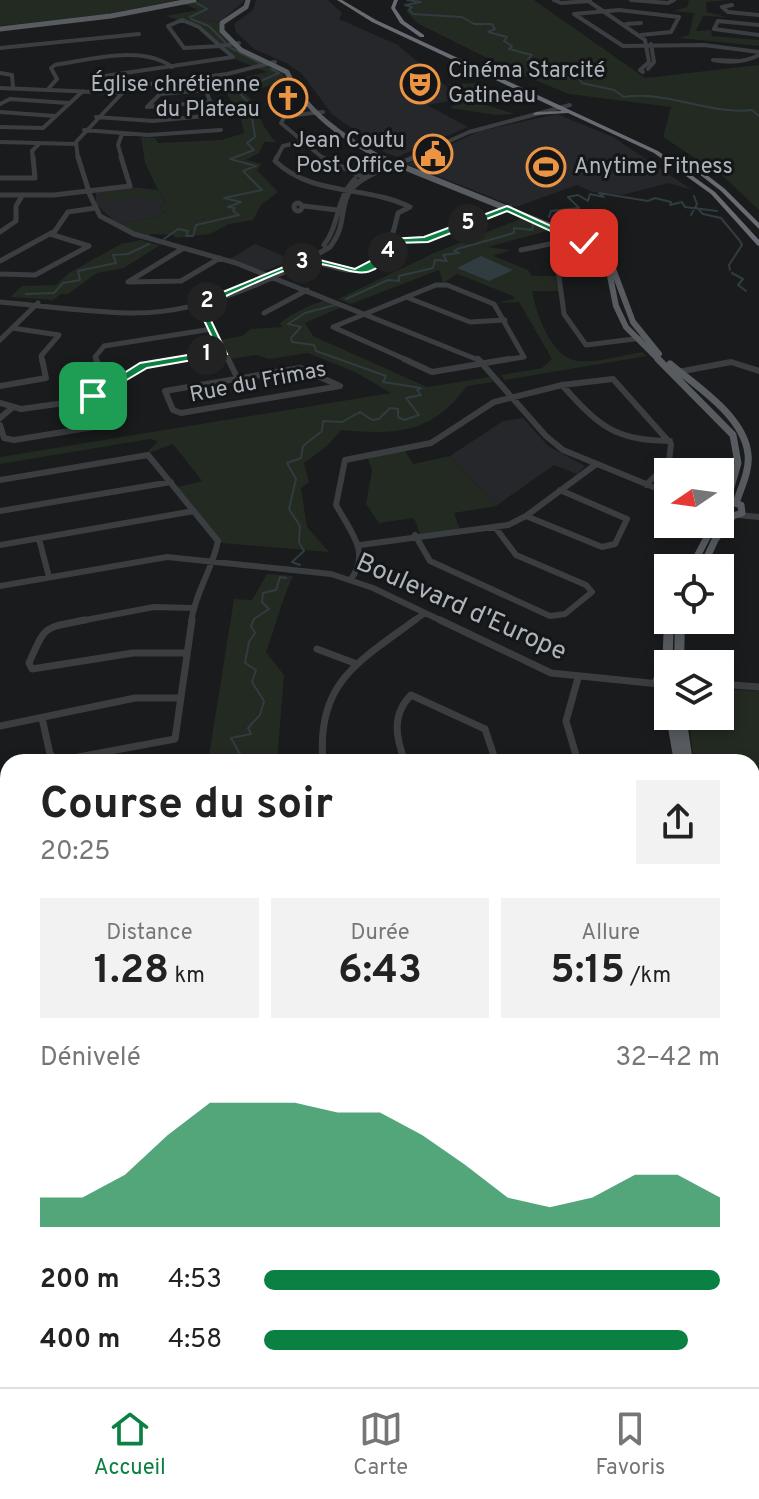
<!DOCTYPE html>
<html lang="fr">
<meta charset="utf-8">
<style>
:root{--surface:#fff;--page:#f2f2f2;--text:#222;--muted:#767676;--line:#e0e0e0;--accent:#0b8043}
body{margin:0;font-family:Overpass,sans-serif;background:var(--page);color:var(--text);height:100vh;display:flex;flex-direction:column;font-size:30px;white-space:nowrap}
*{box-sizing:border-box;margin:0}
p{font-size:26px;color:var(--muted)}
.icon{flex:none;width:44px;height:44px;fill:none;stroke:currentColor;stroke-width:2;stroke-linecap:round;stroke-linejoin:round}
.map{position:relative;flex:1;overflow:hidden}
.details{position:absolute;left:0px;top:754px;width:760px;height:634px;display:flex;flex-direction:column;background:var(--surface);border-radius:24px 24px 0 0;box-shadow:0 4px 12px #0003}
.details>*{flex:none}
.needle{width:52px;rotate:257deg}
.fabs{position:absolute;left:654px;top:458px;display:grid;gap:16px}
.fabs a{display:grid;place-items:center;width:80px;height:80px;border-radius:0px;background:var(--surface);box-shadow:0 4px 12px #0003;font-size:40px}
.pin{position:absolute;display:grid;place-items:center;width:68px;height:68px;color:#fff;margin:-34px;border-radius:16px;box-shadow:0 4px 12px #0006}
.km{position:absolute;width:40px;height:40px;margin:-20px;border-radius:50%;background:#222;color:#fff;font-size:22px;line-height:40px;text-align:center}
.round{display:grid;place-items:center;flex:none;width:84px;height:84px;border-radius:0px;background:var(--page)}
.summary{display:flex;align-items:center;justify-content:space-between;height:136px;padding:0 40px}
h1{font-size:44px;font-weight:700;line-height:60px}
.stats{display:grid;grid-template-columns:repeat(3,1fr);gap:12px;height:136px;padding:8px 40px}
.stats div{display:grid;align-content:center;border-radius:0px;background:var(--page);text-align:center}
.stats b{font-size:40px;font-weight:700}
.stats small{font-size:22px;font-weight:400}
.stats p{font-size:22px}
.chart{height:224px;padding:16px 40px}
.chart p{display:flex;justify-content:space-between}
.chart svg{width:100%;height:144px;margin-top:8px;fill:var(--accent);opacity:.7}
ul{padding:0 40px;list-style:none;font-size:26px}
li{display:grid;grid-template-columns:128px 96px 1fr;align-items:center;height:60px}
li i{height:20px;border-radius:10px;background:var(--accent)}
.menu{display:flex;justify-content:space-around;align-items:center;height:112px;border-top:2px solid var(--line);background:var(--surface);font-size:22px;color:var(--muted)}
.menu a{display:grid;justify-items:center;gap:4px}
.menu .active{color:var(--accent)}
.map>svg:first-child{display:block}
</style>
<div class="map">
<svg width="759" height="1387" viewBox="0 0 759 1387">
<rect width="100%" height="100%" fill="#1a1b1d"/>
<path fill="#26272a" d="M 199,0 L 243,0 L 244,1 L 220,22 L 199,19 Z
M 256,0 L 328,0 L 342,13 L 339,19 L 398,45 L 461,99 L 427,105 L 468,127 L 397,157 L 384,152 L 332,114 L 302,74 L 286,63 L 254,49 L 236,32 L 234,24 L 253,10 Z
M 557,114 L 613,137 L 692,190 L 669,183 L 622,195 L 593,192 L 577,185 L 516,207 L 407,164 L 480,131 Z
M 131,187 L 158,190 L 166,204 L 160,207 L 167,210 L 156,217 L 117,224 L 96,204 L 96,192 Z
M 255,244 L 293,260 L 264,271 L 228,260 Z
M 523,418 L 548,446 L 585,466 L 577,474 L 554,465 L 496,506 L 450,456 L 503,421 Z"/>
<path fill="#232a22" d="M 0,0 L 178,0 L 107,14 L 0,26 Z
M 194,0 L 203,2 L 200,3 L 210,10 L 198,18 L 222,23 L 221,27 C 235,41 249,58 267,66 C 278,70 283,69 286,81 L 245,93 C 261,109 258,124 276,142 L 264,142 L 259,153 L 246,160 L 262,164 L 257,170 L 278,192 L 261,205 L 253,220 L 229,224 L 210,234 L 176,238 L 173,235 L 151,234 L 148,237 L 117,224 L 156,217 L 166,211 L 159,208 L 166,203 L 159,192 L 160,202 L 147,196 L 102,201 L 100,194 L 138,189 L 159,192 L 145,163 L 141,137 L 155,138 L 158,143 L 222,140 L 244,133 L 241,119 L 227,94 L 237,79 L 267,72 L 232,58 L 203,27 L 165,16 L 198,10 L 182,3 Z
M 416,0 L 534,0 L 645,78 L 759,65 L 759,210 L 724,177 L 663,137 L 671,107 L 569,94 L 517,73 L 417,23 L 406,11 Z
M 689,0 L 728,0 L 706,2 L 707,12 L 726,17 L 703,16 L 696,31 L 711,30 L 712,36 L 759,40 L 759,46 L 679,38 L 689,35 L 694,13 L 673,11 L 687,7 Z
M 480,83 L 511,96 L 479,103 L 515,114 L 496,115 L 450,108 L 462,98 L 448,84 Z
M 523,218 L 551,230 L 488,247 L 510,250 L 493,256 L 528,270 L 532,276 L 558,276 L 561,291 L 532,291 C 536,313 552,360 579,361 C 599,363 623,355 642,352 L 647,356 L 505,380 L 501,375 L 542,368 L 552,359 L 519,302 L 497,303 L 515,299 L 513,296 L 457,274 L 443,283 L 439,270 L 351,304 L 338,299 L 434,253 Z
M 140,240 L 160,245 L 124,268 L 97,273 L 68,294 L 61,294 L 53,300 L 10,297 L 22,286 L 56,285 L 69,273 L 121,244 Z
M 327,300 L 344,306 L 305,323 L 313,336 L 427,387 L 490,377 L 493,382 L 467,386 C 432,434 396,435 341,430 L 327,446 L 304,463 L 309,482 L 301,488 L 307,527 L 329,552 L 221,543 L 178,487 L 202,481 L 173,444 L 146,454 L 158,441 L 150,439 L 0,464 L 0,457 L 391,393 L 355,372 L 308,353 L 269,359 L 256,355 L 231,359 L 220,340 L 242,336 L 251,329 L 282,327 L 280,323 C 295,312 310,304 327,300 Z
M 403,448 L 413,464 L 450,456 L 496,506 L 454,513 L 460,530 L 420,534 L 414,518 L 379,523 L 366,504 L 372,470 L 366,454 Z
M 267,574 L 293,576 C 281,601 276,626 266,652 L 284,675 L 277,762 L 208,762 L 234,599 L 252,600 Z
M 720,689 L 759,691 L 759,865 L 752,863 L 752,762 L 697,762 L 692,749 L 689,716 L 720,716 Z
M 314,1380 L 526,1380 L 529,1387 L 317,1387 Z"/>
<path fill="#303c40" d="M 481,256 L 513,270 L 489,281 L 457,268 Z"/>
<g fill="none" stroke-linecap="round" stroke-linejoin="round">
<path stroke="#303c40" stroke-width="2" d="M 407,0 L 421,2 L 405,5 L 412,7 L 409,10 L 413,14 L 462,17 L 474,24 L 492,24 L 495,29 L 488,32 L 507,37 L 504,41 L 512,46 L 509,49 L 532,55 L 528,59 L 534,69 L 562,72 L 561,78 L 578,77 L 582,83 L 614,90 L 624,97 C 667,90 709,115 752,110 L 759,116
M 190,17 L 207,9 L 195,2
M 191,19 L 209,26 L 225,42
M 229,47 L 260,63
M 697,208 L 703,214 L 721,218 L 740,241 L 742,245 L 729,265 L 730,270
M 691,215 L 697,204 L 694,196
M 549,217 L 551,211 L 579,208 L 568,197 L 578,195 L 588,201 L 590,194 L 604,197 L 599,193 L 648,201 L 655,198 L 671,202 L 670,205 L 682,202 L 685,207 L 717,211
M 164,239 L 178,229 L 188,231 L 186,236 L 193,236 L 196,225 L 239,215 L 233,211 L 235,208 L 228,207 L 241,202 L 224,198 L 262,190 L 243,171 L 256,166 L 230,159 L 254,150 L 247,143 L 255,137 L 250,104 L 241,95 L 247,87 L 279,73 L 271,69
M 732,273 L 743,279 L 738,285 L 746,291
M 26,294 L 54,293 L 63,283 L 80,280 L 78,271 L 116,263 L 113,255 L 128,254 L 149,244
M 346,299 L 388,280 L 399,281 L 399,276 L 433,268 L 435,260 L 447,261 L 443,255 L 459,253 L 454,251 L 457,249 L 514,233 L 514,228 L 532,230 L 533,225
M 300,565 L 292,562 L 304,551 L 299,542 L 300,526 L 289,509 L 296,479 L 287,463 L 301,458 L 303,446 L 322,431 L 323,421 L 342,422 L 360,412 L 372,420 L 379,419 L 390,408 L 398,409 L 398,417 L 404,420 L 419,415 L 406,398 L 421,395 L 417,390 L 421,388 L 383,382 L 386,376 L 316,351 L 314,345 L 292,342 L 291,338 L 301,327 L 288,324 L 305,313 L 335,305
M 231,762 L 229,758 L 240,754 L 231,738 L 251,734 L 248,728 L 260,715 L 264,701 L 252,682 L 256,670 L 245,663 L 249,642 L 255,633 L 251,626 L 254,619 L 269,609 L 262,602 L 263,593 L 276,590 L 280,577 L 286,578"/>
<path stroke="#303c40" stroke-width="3" d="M 338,1380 L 345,1387"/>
<path stroke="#3b3e41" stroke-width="4" d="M 554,0 L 561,3 L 590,1
M 587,0 L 645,40 L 649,62 L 640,70 L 643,72
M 631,0 L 668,3 L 674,0
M 732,5 L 722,7 L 728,12 L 759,15
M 182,20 L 199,27 L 220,46 L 184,48 L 168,26 Z
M 626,24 L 641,23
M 759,25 L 718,21 L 714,29 L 759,35
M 641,35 L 671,32 L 679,17 L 619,10 L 574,14 L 623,46 L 704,45 L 759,52
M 220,46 L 233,57
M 220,46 L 239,43
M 0,48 L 139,34
M 740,61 L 713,60 C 729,63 744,63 759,55
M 648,69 L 654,62 L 651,44
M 0,73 L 12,75 L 13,87
M 98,77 L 233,57
M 0,88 L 120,93
M 49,88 L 57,79 L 51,68 L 55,65 C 89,60 142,44 172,67
M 207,90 L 160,94 L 147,107 L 211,102
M 0,104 L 10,99 L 68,103
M 0,112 L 55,116
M 323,112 L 285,116 L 281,123 L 324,159
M 96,117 L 153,121 L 215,115 L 207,93 L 217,82 L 213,76
M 0,127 L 43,128 L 83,91
M 84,130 L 148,135 L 221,130
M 122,134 L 118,145 L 122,159
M 0,142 L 75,144
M 33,159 L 32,151 L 38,145
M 78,159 L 76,142 L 128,87 L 227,74 L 275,62
M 276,159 L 283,146 L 301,142
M 410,159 L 469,132 L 570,105"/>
<path stroke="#3b3e41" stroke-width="5" d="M 78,157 L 90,195
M 277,157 L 275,161 C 313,197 366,185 410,207 L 398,213 C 384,277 367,280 307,259
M 321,157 L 363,177
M 0,178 L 35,178 L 33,157
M 88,191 L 100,216 L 134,234 L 236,263 L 481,361
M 0,195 L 54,195 L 130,186 L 121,157
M294 207a4 4 0 1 1 8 0a4 4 0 1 1-8 0Z
M 304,206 L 337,210
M 0,232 L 16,221 L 16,206 L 22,196
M 392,240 L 425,240 L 510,207
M 324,245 C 340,224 336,198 355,179
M 182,249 L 128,282 L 181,281 L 220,258
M 521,250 L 583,237
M 0,261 L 55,231 L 68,212 L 95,208
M 608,263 L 558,269 L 564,314 L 586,345 L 642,338
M 0,274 L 35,275 L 89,246 L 50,234
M 406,297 L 470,322 L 505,320
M 197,301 L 229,361
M 0,302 C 43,306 86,312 128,313 C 198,315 271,282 330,247 C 344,228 340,220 346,199 C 352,176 395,166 415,157
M 264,313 L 307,290
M 12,328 L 59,335 L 41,356 L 42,361
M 0,340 L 38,303
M 97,361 L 95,357 L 104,346 L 212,329
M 166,361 L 224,352
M 409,361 L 333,327 L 436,285 L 447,285 L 494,304 L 524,357 L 497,361"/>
<path stroke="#3b3e41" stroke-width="6" d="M 96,359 L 100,368 L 122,376
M 228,359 L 237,377
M 404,359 L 432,372 L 509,359
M 478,359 L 546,436 L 563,450 L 668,493
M 300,368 L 340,386 L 181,413 L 173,410 L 165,391 Z
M 678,372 L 731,362 L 759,371
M 562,385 C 599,426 613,440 670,441
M 0,386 L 46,378 L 42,359
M 0,403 L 21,409 L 72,402 L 93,396 L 144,365 L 178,359
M 0,418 L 12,408
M 0,425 L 4,438 L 14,440 L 119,423 L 111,405 L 93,396
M 0,480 L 148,455 L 218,541 C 212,571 196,590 191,622
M 0,511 L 171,482
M 738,515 L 759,517
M 526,516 L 602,547 L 615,544 L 627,519 L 560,490
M 415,535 L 430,561 L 550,616 L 565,614 L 592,592 L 586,585 L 516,555 L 495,527
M 39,539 L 49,577
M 0,545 L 194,511
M 360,545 L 508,525 L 526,516 L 595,465
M 351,579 C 371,552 350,531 336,505 L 345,460 L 431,443 L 494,402 L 562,385 L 613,379 L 671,444 L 669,462 L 646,485
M 0,586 L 167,557 L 331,574 L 373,588 L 444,622
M 75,622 L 154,607 L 193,608
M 412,622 L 425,613"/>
<path stroke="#3b3e41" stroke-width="7" d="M 85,620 C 44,628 46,624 29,663 L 32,669 L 133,653 L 185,653
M 440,620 L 551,673 L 659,684
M 317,649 L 357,664
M 578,678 L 566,721 L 578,762
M 720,684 L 759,687
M 42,718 L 50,754 L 57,761 L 175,739 L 192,620
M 0,726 L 135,698 L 180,698
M 323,762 C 316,683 358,662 415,620
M 405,762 C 396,738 391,715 411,695 L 485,729 L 496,762
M 0,832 L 8,830
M 0,896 L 8,893
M 0,926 L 4,951 L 8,953"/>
<path stroke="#3b3e41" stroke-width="10" d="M 0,1078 L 8,1076
M 752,1194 L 759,1207
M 752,1251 L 759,1248
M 86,1380 L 87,1387
M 156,1380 L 157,1387
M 266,1380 L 268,1387"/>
<path stroke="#585b60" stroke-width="5" d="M 248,0 L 246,7 L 222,23 L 222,31 L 241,50 L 287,72 C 305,112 345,139 383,159
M 0,29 L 111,16 L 194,0"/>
<path stroke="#585b60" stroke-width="6" d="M 379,157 L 555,228 L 588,246 L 609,271 L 616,306 L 626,327 L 660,361
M 598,248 L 612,266 L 633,322 L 659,354"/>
<path stroke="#585b60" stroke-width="7" d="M 658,359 L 733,435 L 738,463 L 728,497 L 721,502
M 670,364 C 696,386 744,416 748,454 C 750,470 741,488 736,503
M 720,513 L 733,516 L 742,513 L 741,505 L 731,502
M 691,568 L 714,524
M 702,568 L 715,540 L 733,516"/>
<path stroke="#585b60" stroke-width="10" d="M 679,664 L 680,620
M 667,671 L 669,620
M 668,671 L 658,680 L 668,689
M 671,716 L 679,762
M 681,716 L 688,762
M 752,871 L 758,884 L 752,892
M 752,901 L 759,906"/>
<path fill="#686c72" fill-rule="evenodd" d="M 337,0 L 342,0 L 376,20 L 658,151 L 715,192 L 759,240 L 759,246 L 757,245 L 711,194 L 654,153 L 568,113 L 534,115 L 533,114 L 536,112 L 562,111 L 372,22 Z
M 394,0 L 398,0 L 395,8 L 404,21 L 424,35 L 424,37 L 420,37 L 400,23 L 391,8 Z
M 690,165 L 694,165 L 725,189 L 759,223 L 759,229 L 721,191 L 690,167 Z"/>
</g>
<path fill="#0b8043" stroke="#fff" stroke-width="2" d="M 507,206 L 588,243 L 581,245 L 507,211 L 428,242 L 395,243 C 372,295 344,262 309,263 C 294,263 223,298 204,306 L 227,354 L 147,368 L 96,398 L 88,396 L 140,363 L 218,350 L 196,303 L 308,257 L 355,269 L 380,256 L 389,239 L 424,237 Z"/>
<defs>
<symbol id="theatre-ring" viewBox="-11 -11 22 22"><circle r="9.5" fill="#151618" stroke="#eb9443" stroke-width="1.5"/><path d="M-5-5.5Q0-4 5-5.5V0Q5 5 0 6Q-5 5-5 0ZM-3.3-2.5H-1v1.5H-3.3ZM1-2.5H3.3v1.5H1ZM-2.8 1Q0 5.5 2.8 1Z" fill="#eb9443"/></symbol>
<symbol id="church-ring" viewBox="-11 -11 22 22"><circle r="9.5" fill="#151618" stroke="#eb9443" stroke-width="1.5"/><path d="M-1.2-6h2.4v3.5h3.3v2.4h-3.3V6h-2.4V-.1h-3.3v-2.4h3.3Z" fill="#eb9443"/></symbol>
<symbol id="civic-ring" viewBox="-11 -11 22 22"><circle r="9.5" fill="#151618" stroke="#eb9443" stroke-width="1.5"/><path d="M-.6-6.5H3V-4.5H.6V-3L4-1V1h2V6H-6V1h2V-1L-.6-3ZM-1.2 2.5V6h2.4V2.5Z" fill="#eb9443"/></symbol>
<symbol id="stadium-ring" viewBox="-11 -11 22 22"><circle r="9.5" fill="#151618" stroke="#eb9443" stroke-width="1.5"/><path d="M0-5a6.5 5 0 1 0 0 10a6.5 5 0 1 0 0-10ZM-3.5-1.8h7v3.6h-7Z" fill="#eb9443"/></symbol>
</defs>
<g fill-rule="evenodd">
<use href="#theatre-ring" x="398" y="62" width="44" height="44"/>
<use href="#church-ring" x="266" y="76" width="44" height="44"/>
<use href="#civic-ring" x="411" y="132" width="44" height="44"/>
<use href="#stadium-ring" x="524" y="145" width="44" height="44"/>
</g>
<g text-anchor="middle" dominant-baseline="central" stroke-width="6" stroke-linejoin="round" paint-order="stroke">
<g font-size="22" fill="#adb4bb" stroke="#151618" text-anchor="start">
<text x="448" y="71">Cinéma Starcité<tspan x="448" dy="25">Gatineau</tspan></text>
<text x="260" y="85" text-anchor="end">Église chrétienne<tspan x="260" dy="25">du Plateau</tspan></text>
<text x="405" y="141" text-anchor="end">Jean Coutu<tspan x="405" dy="25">Post Office</tspan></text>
<text x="574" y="167">Anytime Fitness</text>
</g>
<g font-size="22" fill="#adb4bb" stroke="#151618">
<text transform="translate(258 383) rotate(-11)">Rue du Frimas</text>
</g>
<g font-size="26" fill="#adb4bb" stroke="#151618">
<text transform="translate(461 608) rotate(24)">Boulevard d'Europe</text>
</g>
</g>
</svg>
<div class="fabs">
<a><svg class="needle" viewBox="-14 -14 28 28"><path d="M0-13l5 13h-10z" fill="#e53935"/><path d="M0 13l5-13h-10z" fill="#767676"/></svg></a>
<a><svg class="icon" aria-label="locate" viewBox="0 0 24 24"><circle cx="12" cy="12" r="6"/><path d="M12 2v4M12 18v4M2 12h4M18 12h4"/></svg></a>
<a><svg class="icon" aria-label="layers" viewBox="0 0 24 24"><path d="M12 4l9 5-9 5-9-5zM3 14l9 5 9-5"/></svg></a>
</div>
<div class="pin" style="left:93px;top:396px;background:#1e9e55"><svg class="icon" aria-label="arrive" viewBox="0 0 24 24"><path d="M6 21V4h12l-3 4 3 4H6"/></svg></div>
<div class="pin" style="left:584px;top:243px;background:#d93025"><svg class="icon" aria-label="check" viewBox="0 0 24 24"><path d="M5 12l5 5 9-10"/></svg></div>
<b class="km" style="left:207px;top:355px">1</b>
<b class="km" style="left:207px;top:302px">2</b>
<b class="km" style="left:302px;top:263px">3</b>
<b class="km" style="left:388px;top:252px">4</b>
<b class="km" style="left:468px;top:224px">5</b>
<section class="details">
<div class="summary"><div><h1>Course du soir</h1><p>20:25</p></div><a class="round"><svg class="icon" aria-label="share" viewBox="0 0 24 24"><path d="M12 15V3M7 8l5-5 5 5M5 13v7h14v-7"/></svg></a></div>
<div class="stats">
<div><p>Distance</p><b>1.28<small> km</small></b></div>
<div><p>Durée</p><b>6:43</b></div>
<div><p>Allure</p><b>5:15<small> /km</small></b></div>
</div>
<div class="chart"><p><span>Dénivelé</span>32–42 m</p>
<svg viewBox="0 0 160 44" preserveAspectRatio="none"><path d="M0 44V35L10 35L20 28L30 16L40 6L50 6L60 6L70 9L80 9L90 16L100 25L110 35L120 38L130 35L140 28L150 28L160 35V44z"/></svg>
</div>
<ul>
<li><b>200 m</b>4:53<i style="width:100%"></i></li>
<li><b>400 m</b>4:58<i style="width:93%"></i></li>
</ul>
</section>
</div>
<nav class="menu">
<a class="active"><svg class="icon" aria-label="home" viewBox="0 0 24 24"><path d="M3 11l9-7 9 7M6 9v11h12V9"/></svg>Accueil</a>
<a><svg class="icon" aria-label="map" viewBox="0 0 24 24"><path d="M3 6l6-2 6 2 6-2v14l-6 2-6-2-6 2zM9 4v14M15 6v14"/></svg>Carte</a>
<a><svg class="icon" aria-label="saved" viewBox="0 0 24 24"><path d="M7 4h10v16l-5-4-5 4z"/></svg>Favoris</a>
</nav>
